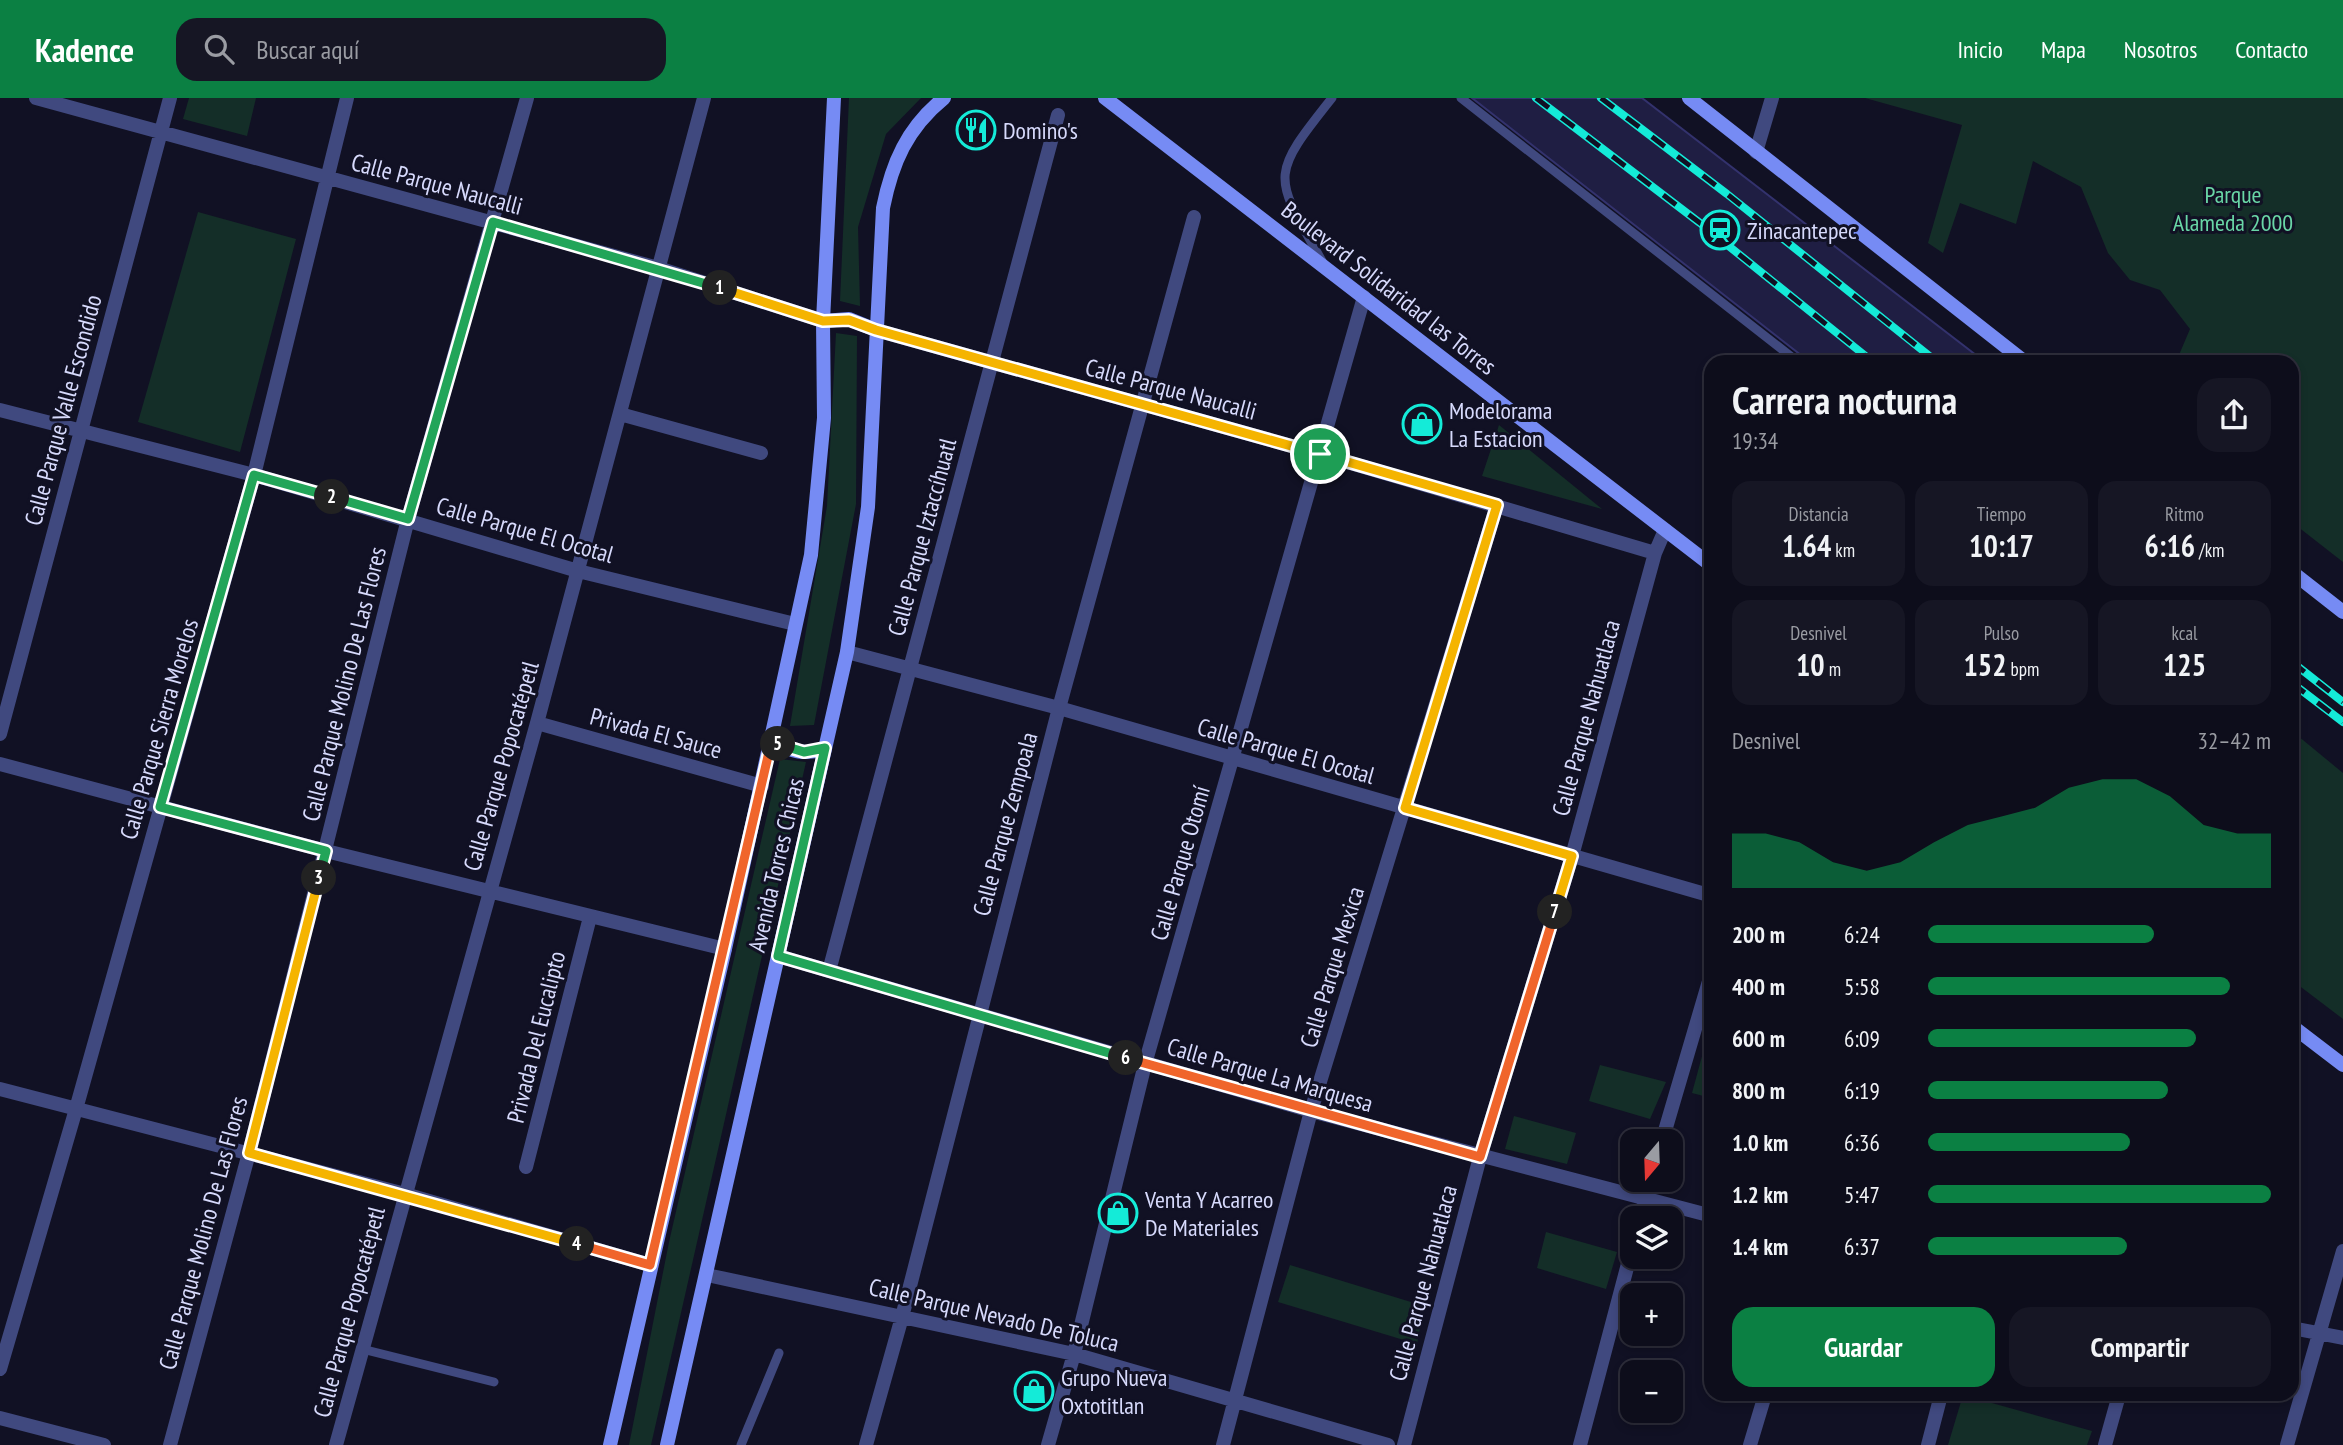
<!DOCTYPE html>
<html lang="es">
<meta charset="utf-8">
<style>
:root{--surface:#0d0d1b;--page:#161624;--text:#f1f3f6;--muted:#9a9ca3;--line:#2d2d3a;--accent:#0b8043}
body{margin:0;font-family:"PT Sans Narrow",sans-serif;background:var(--page);color:var(--text);height:100vh;display:flex;flex-direction:column;font-size:26px;white-space:nowrap}
*{box-sizing:border-box;margin:0}
p{font-size:23px;color:var(--muted)}
.icon{flex:none;width:38px;height:38px;fill:none;stroke:currentColor;stroke-width:2;stroke-linecap:round;stroke-linejoin:round}
.map{position:relative;flex:1;overflow:hidden}
.side{position:absolute;left:1704px;top:257px;width:595px;height:1046px;display:flex;flex-direction:column;background:var(--surface);border-radius:21px;box-shadow:0 4px 10px #0003,0 0 0 2px var(--line)}
.side>*{flex:none}
.needle{width:46px;rotate:199deg}
.tools{position:absolute;left:1620px;top:1031px;display:grid;gap:14px}
.tools a{display:grid;place-items:center;width:63px;height:63px;border-radius:14px;background:var(--surface);box-shadow:0 4px 10px #0003,0 0 0 2px var(--line);font-size:35px}
.pin{position:absolute;display:grid;place-items:center;width:60px;height:60px;color:#fff;margin:-30px;border:4px solid #fff;border-radius:50%;box-shadow:0 2px 7px #0007}
.km{position:absolute;width:35px;height:35px;margin:-18px;border-radius:50%;background:#222;color:#fff;font-size:19px;line-height:35px;text-align:center}
.round{display:grid;place-items:center;flex:none;width:74px;height:74px;border-radius:21px;background:var(--page)}
.overview{display:flex;align-items:center;justify-content:space-between;height:119px;padding:0 28px}
h1{font-size:38px;font-weight:700;line-height:52px}
.metrics{display:grid;grid-template-columns:repeat(3,1fr);gap:10px;height:119px;padding:7px 28px}
.metrics div{display:grid;align-content:center;border-radius:18px;background:var(--page);text-align:center}
.metrics b{font-size:30px;font-weight:700}
.metrics small{font-size:19px;font-weight:400}
.metrics p{font-size:19px}
.chart{height:196px;padding:14px 28px}
.chart p{display:flex;justify-content:space-between}
.chart svg{width:100%;height:126px;margin-top:7px;fill:var(--accent);opacity:.7}
.action{display:flex;gap:14px;margin-top:auto;padding:14px 28px}
.action a{flex:1;height:80px;border-radius:21px;background:var(--accent);color:#fff;font-size:28px;font-weight:700;line-height:80px;text-align:center}
.action a+a{background:var(--page);color:var(--text)}
ul{padding:0 28px;list-style:none;font-size:23px}
li{display:grid;grid-template-columns:112px 84px 1fr;align-items:center;height:52px}
li i{height:18px;border-radius:9px;background:var(--accent)}
header{display:flex;align-items:center;gap:42px;box-sizing:border-box;height:98px;padding:0 35px;background:var(--accent);color:#fff}
header strong{font-size:33px}
nav{display:flex;gap:38px;margin-inline-start:auto;font-size:24px}
.search{width:490px;height:63px;background:var(--page);display:flex;align-items:center;gap:18px;box-sizing:border-box;padding:0 24px;border-radius:21px;color:var(--muted);font-size:26px}
.map>svg:first-child{display:block}
</style>
<header>
<strong>Kadence</strong>
<div class="search"><svg class="icon" aria-label="search" viewBox="0 0 24 24"><circle cx="10" cy="10" r="6"/><path d="M15 15l6 6"/></svg>Buscar aquí</div>
<nav><a>Inicio</a><a>Mapa</a><a>Nosotros</a><a>Contacto</a></nav>
</header>
<div class="map">
<svg width="2343" height="1347" viewBox="0 0 2343 1347">
<rect width="100%" height="100%" fill="#111124"/>
<path fill="#142e28" d="M 189,0 L 256,0 L 247,38 L 183,21 Z
M 849,0 L 921,0 L 886,36 L 858,129 L 860,208 L 840,203 Z
M 1865,0 L 2343,0 L 2343,464 L 2293,425 L 2292,264 L 2176,264 L 2190,231 L 2160,192 L 2130,182 L 2108,155 L 2081,89 L 2033,63 L 2016,126 L 1960,105 L 1943,155 L 1928,145 L 1962,27 Z
M 198,114 L 296,141 L 240,354 L 138,324 Z
M 836,235 L 857,238 L 856,406 L 814,627 L 790,628 L 827,408 Z
M 1499,327 L 1602,411 L 1482,378 Z
M 2292,633 L 2343,675 L 2343,921 L 2293,883 Z
M 780,661 L 806,664 L 651,1347 L 629,1347 L 669,1144 Z
M 1708,936 L 1712,937 L 1711,1000 L 1692,995 Z
M 1600,967 L 1666,984 L 1650,1021 L 1589,1003 Z
M 1514,1018 L 1576,1035 L 1567,1066 L 1505,1051 Z
M 1546,1134 L 1617,1154 L 1606,1191 L 1537,1170 Z
M 1290,1167 L 1424,1208 L 1417,1246 L 1278,1204 Z
M 1963,1297 L 2092,1333 L 2087,1347 L 1948,1347 Z"/>
<path fill="#1f1e43" stroke="#33326d" stroke-width="2" d="M 1472,0 L 1642,0 L 1985,264 L 1805,264 L 1802,258 Z"/>
<g fill="none" stroke-linecap="round" stroke-linejoin="round">
<path stroke="#40497f" stroke-width="9" d="M 1461,0 L 1798,264
M 1322,163 C 1273,77 1269,79 1332,0
M 362,1251 L 494,1284
M 741,1347 L 779,1255"/>
<path stroke="#40497f" stroke-width="14" d="M 36,0 L 658,170 L 823,223
M 1756,54 L 1772,0
M 876,232 L 1320,356 L 1655,455
M 0,312 L 254,377 L 578,473 L 795,526
M 620,316 L 761,355
M 847,554 L 1059,610 L 1712,798
M 537,625 L 762,688
M 0,636 L 170,0
M 0,666 L 326,753 L 725,851
M 778,858 L 1311,1013 L 1712,1118
M 829,873 L 1058,17
M 0,991 L 405,1096 L 650,1167
M 1662,1043 L 1712,873
M 526,1069 L 590,819
M 1640,1120 L 1651,1082
M 707,1177 L 1074,1256 L 1388,1347
M 2292,1230 L 2343,1240
M 0,1271 L 76,1011 L 254,377 L 347,0
M 0,1320 L 104,1347
M 170,1347 L 249,1055 L 408,421 L 527,0
M 336,1347 L 537,625 L 704,0
M 866,1347 L 902,1219 L 1059,610 L 1194,119
M 1048,1347 L 1074,1256 L 1145,966 L 1364,199
M 1223,1347 L 1311,1013 L 1497,407
M 1404,1347 L 1480,1059 L 1572,758 L 1655,455 L 1665,432
M 1580,1347 L 1633,1147
M 1750,1347 L 1765,1297
M 1928,1347 L 1941,1297
M 2105,1347 L 2119,1297
M 2287,1347 L 2343,1153"/>
<path stroke="#768bf4" stroke-width="14" d="M 1105,0 L 1712,468
M 1689,0 L 2025,264
M 823,223 L 849,221 L 876,232
M 2292,474 L 2343,514
M 772,641 C 788,654 806,657 825,651
M 2292,928 L 2343,967
M 610,1347 L 725,851 L 811,457 L 824,320 L 823,223 L 834,0
M 667,1347 L 847,554 L 868,409 L 883,110 C 892,65 907,30 944,0"/>
<defs>
<path id="rail" d="M 1536,0 L 1700,125 L 1873,264
M 1601,0 L 1727,96 L 1937,264
M 2292,564 L 2343,604
M 2292,585 L 2343,624"/>
</defs>
<use href="#rail" stroke="#14ebd8" stroke-width="8"/>
<use href="#rail" stroke="#111124" stroke-width="5" stroke-dasharray="16" stroke-linecap="butt"/>
</g>
<g fill="none" stroke-linecap="round" stroke-linejoin="round">
<defs>
<path id="split-1" d="M 720,190 L 823,223 L 849,222 L 876,232 L 1320,356"/>
<path id="split-2" d="M 332,399 L 408,421 L 493,124 L 720,190"/>
<path id="split-3" d="M 319,780 L 326,753 L 160,709 L 254,377 L 332,399"/>
<path id="split-4" d="M 319,780 L 249,1055 L 577,1146"/>
<path id="split-5" d="M 577,1146 L 650,1167 L 772,641 L 778,646"/>
<path id="split-6" d="M 778,646 L 804,654 L 825,650 L 778,858 L 1126,960"/>
<path id="split-7" d="M 1126,960 L 1480,1059 L 1555,814"/>
<path id="split-8" d="M 1320,356 L 1497,407 L 1405,710 L 1572,758 L 1555,814"/>
</defs>
<use href="#split-1" stroke="#fff" stroke-width="14"/>
<use href="#split-2" stroke="#fff" stroke-width="14"/>
<use href="#split-3" stroke="#fff" stroke-width="14"/>
<use href="#split-4" stroke="#fff" stroke-width="14"/>
<use href="#split-5" stroke="#fff" stroke-width="14"/>
<use href="#split-6" stroke="#fff" stroke-width="14"/>
<use href="#split-7" stroke="#fff" stroke-width="14"/>
<use href="#split-8" stroke="#fff" stroke-width="14"/>
<use href="#split-1" stroke="#f5b400" stroke-width="9"/>
<use href="#split-2" stroke="#22a559" stroke-width="9"/>
<use href="#split-3" stroke="#22a559" stroke-width="9"/>
<use href="#split-4" stroke="#f5b400" stroke-width="9"/>
<use href="#split-5" stroke="#f0652b" stroke-width="9"/>
<use href="#split-6" stroke="#22a559" stroke-width="9"/>
<use href="#split-7" stroke="#f0652b" stroke-width="9"/>
<use href="#split-8" stroke="#f5b400" stroke-width="9"/>
</g>
<defs>
<symbol id="restaurant-ring" viewBox="-11 -11 22 22"><circle r="9.5" fill="#111124" stroke="#14ebd8" stroke-width="1.5"/><path d="M-5-6h1v4h1v-4h1v4h1v-4h1v5L-1.5 .5V6h-2V.5L-5-1ZM5-6V6H3V1.5H1.5Q1.5-4 5-6Z" fill="#14ebd8"/></symbol>
<symbol id="station-ring" viewBox="-11 -11 22 22"><circle r="9.5" fill="#111124" stroke="#14ebd8" stroke-width="1.5"/><path d="M-3-6H3Q5-6 5-4V2Q5 4 3 4L4.5 6H3L1.5 4h-3L-3 6H-4.5L-3 4Q-5 4-5 2V-4Q-5-6-3-6ZM-3.5-4v3h7v-3ZM-3.5 1v1.5H-2V1ZM2 1v1.5H3.5V1Z" fill="#14ebd8"/></symbol>
<symbol id="shop-ring" viewBox="-11 -11 22 22"><circle r="9.5" fill="#111124" stroke="#14ebd8" stroke-width="1.5"/><path d="M-5-2.5h2.3a2.7 3.5 0 0 1 5.4 0H5L5.5 6h-11ZM-1.5-2.5h3a1.5 2.3 0 0 0-3 0Z" fill="#14ebd8"/></symbol>
</defs>
<g fill-rule="evenodd">
<use href="#restaurant-ring" x="954" y="10" width="44" height="44"/>
<use href="#station-ring" x="1698" y="110" width="44" height="44"/>
<use href="#shop-ring" x="1400" y="304" width="44" height="44"/>
<use href="#shop-ring" x="1096" y="1093" width="44" height="44"/>
<use href="#shop-ring" x="1012" y="1271" width="44" height="44"/>
</g>
<g text-anchor="middle" dominant-baseline="central" stroke-width="6" stroke-linejoin="round" paint-order="stroke">
<g font-size="24" fill="#d7dafc" stroke="#111124" text-anchor="start">
<text x="1003" y="32">Domino's</text>
<text x="1747" y="132">Zinacantepec</text>
<text x="1449" y="312">Modelorama<tspan x="1449" dy="28">La Estacion</tspan></text>
<text x="1145" y="1101">Venta Y Acarreo<tspan x="1145" dy="28">De Materiales</tspan></text>
<text x="1061" y="1279">Grupo Nueva<tspan x="1061" dy="28">Oxtotitlan</tspan></text>
</g>
<g font-size="24" fill="#d7dafc" stroke="#111124">
<text transform="translate(437 86) rotate(15)">Calle Parque Naucalli</text>
<text transform="translate(1389 190) rotate(38)">Boulevard Solidaridad las Torres</text>
<text transform="translate(1171 291) rotate(15)">Calle Parque Naucalli</text>
<text transform="translate(63 312) rotate(-75)">Calle Parque Valle Escondido</text>
<text transform="translate(525 432) rotate(16)">Calle Parque El Ocotal</text>
<text transform="translate(922 439) rotate(-75)">Calle Parque Iztaccíhuatl</text>
<text transform="translate(344 586) rotate(-76)">Calle Parque Molino De Las Flores</text>
<text transform="translate(1586 620) rotate(-75)">Calle Parque Nahuatlaca</text>
<text transform="translate(159 631) rotate(-74)">Calle Parque Sierra Morelos</text>
<text transform="translate(656 635) rotate(15)">Privada El Sauce</text>
<text transform="translate(1286 653) rotate(16)">Calle Parque El Ocotal</text>
<text transform="translate(501 668) rotate(-74)">Calle Parque Popocatépetl</text>
<text transform="translate(1005 726) rotate(-75)">Calle Parque Zempoala</text>
<text transform="translate(1180 765) rotate(-74)">Calle Parque Otomí</text>
<text transform="translate(776 767) rotate(-77)">Avenida Torres Chicas</text>
<text transform="translate(1332 869) rotate(-73)">Calle Parque Mexica</text>
<text transform="translate(536 939) rotate(-76)">Privada Del Eucalipto</text>
<text transform="translate(1270 977) rotate(16)">Calle Parque La Marquesa</text>
<text transform="translate(203 1135) rotate(-75)">Calle Parque Molino De Las Flores</text>
<text transform="translate(1423 1185) rotate(-75)">Calle Parque Nahuatlaca</text>
<text transform="translate(349 1214) rotate(-75)">Calle Parque Popocatépetl</text>
<text transform="translate(994 1217) rotate(13)">Calle Parque Nevado De Toluca</text>
</g>
<g font-size="24" fill="#69d6a6" stroke="#111124">
<text x="2233" y="96">Parque<tspan x="2233" dy="28">Alameda 2000</tspan></text>
</g>
</g>
</svg>
<div class="tools">
<a><svg class="needle" viewBox="-14 -14 28 28"><path d="M0-13l5 13h-10z" fill="#e53935"/><path d="M0 13l5-13h-10z" fill="#9a9ca3"/></svg></a>
<a><svg class="icon" aria-label="layers" viewBox="0 0 24 24"><path d="M12 4l9 5-9 5-9-5zM3 14l9 5 9-5"/></svg></a>
<a>+</a>
<a>−</a>
</div>
<div class="pin" style="left:1320px;top:356px;background:#1e9e55"><svg class="icon" aria-label="arrive" viewBox="0 0 24 24"><path d="M6 21V4h12l-3 4 3 4H6"/></svg></div>
<b class="km" style="left:720px;top:190px">1</b>
<b class="km" style="left:332px;top:399px">2</b>
<b class="km" style="left:319px;top:780px">3</b>
<b class="km" style="left:577px;top:1146px">4</b>
<b class="km" style="left:778px;top:646px">5</b>
<b class="km" style="left:1126px;top:960px">6</b>
<b class="km" style="left:1555px;top:814px">7</b>
<section class="side">
<div class="overview"><div><h1>Carrera nocturna</h1><p>19:34</p></div><a class="round"><svg class="icon" aria-label="share" viewBox="0 0 24 24"><path d="M12 15V3M7 8l5-5 5 5M5 13v7h14v-7"/></svg></a></div>
<div class="metrics">
<div><p>Distancia</p><b>1.64<small> km</small></b></div>
<div><p>Tiempo</p><b>10:17</b></div>
<div><p>Ritmo</p><b>6:16<small> /km</small></b></div>
</div>
<div class="metrics">
<div><p>Desnivel</p><b>10<small> m</small></b></div>
<div><p>Pulso</p><b>152<small> bpm</small></b></div>
<div><p>kcal</p><b>125</b></div>
</div>
<div class="chart"><p><span>Desnivel</span>32–42 m</p>
<svg viewBox="0 0 160 44" preserveAspectRatio="none"><path d="M0 44V25L10 25L20 28L30 35L40 38L50 35L60 28L70 22L80 19L90 16L100 9L110 6L120 6L130 12L140 22L150 25L160 25V44z"/></svg>
</div>
<ul>
<li><b>200 m</b>6:24<i style="width:66%"></i></li>
<li><b>400 m</b>5:58<i style="width:88%"></i></li>
<li><b>600 m</b>6:09<i style="width:78%"></i></li>
<li><b>800 m</b>6:19<i style="width:70%"></i></li>
<li><b>1.0 km</b>6:36<i style="width:59%"></i></li>
<li><b>1.2 km</b>5:47<i style="width:100%"></i></li>
<li><b>1.4 km</b>6:37<i style="width:58%"></i></li>
</ul>
<div class="action"><a>Guardar</a><a>Compartir</a></div>
</section>
</div>
